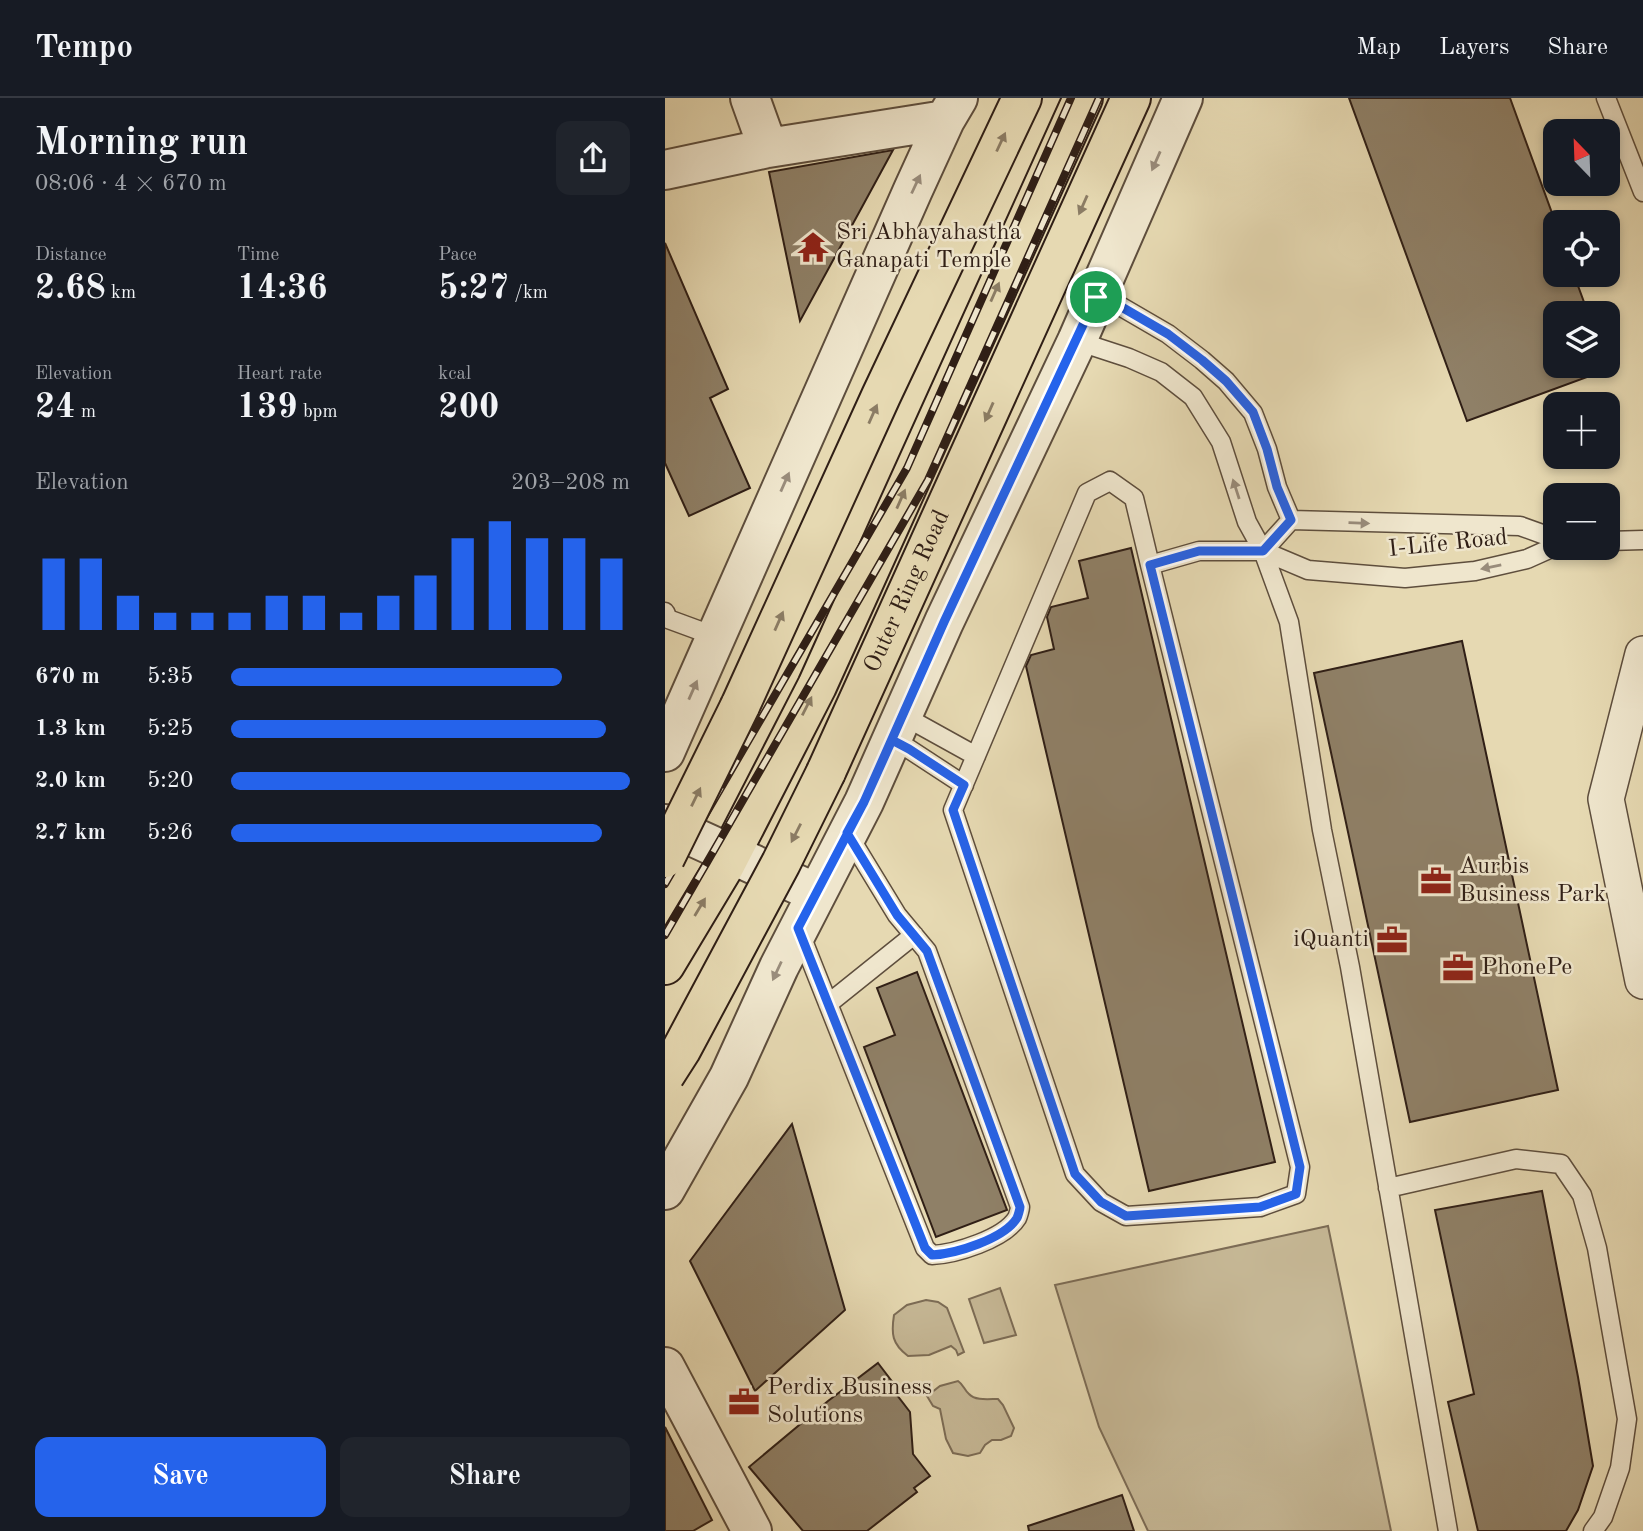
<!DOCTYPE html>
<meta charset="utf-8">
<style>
:root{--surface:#171b24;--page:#20242c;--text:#f1f3f6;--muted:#9ea1a6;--line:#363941;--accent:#2563eb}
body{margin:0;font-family:"Old Standard TT",serif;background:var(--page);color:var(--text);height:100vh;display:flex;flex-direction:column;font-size:26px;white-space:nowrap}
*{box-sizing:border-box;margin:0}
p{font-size:23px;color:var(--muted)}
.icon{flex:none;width:38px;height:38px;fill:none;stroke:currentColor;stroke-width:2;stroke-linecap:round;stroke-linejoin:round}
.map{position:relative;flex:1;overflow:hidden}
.panel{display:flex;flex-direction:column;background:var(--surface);width:665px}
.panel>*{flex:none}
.needle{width:46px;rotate:337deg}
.controls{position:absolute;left:878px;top:21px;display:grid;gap:14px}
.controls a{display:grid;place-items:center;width:77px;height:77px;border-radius:14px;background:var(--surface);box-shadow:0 4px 10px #0003;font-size:35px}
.pin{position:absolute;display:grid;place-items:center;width:60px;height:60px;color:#fff;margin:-30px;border:4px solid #fff;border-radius:50%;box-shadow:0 2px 7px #0007}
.round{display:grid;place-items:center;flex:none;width:74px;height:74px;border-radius:14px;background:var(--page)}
.head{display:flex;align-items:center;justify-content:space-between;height:119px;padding:0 35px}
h1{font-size:38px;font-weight:600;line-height:52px}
.stats{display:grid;grid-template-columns:repeat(3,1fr);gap:10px;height:119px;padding:7px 35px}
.stats div{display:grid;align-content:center}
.stats b{font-size:35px;font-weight:600}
.stats small{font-size:19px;font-weight:400}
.stats p{font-size:19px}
.chart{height:196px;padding:14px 35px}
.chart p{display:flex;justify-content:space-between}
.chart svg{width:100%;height:126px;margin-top:7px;stroke:var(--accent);stroke-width:6}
.primary-button{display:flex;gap:14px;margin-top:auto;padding:14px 35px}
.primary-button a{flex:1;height:80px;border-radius:14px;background:var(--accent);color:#fff;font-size:28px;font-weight:600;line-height:80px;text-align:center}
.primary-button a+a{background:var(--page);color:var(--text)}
ul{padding:0 35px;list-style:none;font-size:23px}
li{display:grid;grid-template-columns:112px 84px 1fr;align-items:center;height:52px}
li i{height:18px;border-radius:9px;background:var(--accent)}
header{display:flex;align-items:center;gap:42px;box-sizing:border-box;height:98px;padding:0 35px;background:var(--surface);border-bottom:2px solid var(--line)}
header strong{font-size:33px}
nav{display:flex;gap:38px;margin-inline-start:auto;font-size:24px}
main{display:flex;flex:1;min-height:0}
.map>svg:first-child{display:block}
</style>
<header>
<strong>Tempo</strong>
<nav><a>Map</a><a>Layers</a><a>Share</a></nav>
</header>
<main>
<section class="panel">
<div class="head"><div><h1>Morning run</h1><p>08:06 · 4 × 670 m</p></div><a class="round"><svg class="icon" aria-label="share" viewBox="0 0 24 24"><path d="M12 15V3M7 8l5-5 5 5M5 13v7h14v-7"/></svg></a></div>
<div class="stats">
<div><p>Distance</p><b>2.68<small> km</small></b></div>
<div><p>Time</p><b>14:36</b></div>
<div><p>Pace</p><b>5:27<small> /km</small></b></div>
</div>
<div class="stats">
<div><p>Elevation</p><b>24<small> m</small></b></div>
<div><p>Heart rate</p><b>139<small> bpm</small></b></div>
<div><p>kcal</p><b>200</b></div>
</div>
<div class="chart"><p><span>Elevation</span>203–208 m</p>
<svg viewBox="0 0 160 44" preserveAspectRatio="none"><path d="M5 44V19M15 44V19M25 44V32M35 44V38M45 44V38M55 44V38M65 44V32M75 44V32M85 44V38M95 44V32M105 44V25M115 44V12M125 44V6M135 44V12M145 44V12M155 44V19"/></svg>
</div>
<ul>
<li><b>670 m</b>5:35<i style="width:83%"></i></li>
<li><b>1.3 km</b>5:25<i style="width:94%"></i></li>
<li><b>2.0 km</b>5:20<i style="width:100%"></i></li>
<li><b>2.7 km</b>5:26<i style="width:93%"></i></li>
</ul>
<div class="primary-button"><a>Save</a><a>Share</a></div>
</section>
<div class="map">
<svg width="978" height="1433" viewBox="0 0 978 1433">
<rect width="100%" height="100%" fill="#e6d9b2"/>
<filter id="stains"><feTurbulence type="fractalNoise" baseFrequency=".00286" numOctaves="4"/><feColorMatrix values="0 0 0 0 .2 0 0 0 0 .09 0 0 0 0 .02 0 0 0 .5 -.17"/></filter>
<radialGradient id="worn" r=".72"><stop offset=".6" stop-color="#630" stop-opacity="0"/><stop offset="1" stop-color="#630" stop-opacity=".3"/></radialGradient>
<path fill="#c7b997" stroke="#7c6c56" stroke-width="2" d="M 663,1128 L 726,1433 L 483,1433 L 434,1329 L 390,1187 Z
M 335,1190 L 351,1237 L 319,1245 L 304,1201 Z
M 261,1202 L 273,1204 L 282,1210 L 299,1254 L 293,1257 L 291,1252 L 286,1248 L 264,1257 L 243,1258 C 227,1246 226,1236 229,1217 L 242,1207 Z
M 293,1283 C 299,1287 299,1292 304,1296 C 310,1303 324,1301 333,1301 L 338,1307 L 349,1330 L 346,1338 L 336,1342 L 327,1342 L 320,1347 L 315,1355 L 303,1358 L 288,1355 L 281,1341 L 275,1311 L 268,1308 L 262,1298 L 275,1288 Z"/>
<path fill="#8f8067" stroke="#301f16" stroke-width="2" d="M 684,0 L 845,0 L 891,126 L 891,177 L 909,177 L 923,215 L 891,215 L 891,268 L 943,268 L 944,271 L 802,323 Z
M 228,52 L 135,223 L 104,74 Z
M 0,145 L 63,291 L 45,300 L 85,390 L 24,418 L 0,365 Z
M 466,450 L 610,1064 L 484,1093 L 361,568 L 366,557 L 389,551 L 382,519 L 386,509 L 423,500 L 414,463 Z
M 797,543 L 893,992 L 745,1024 L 649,575 Z
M 252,874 L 342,1112 L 271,1139 L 199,949 L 230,937 L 212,890 Z
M 127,1026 L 180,1212 L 90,1293 L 25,1163 Z
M 877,1093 L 913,1279 L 928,1368 L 913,1412 L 901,1433 L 813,1433 L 783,1304 L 809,1296 L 770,1112 Z
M 213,1265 L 235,1294 L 232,1297 L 245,1314 L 248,1356 L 265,1378 L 249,1390 L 252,1394 L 202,1433 L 138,1433 L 84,1369 L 163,1303 Z
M 0,1329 L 47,1422 L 28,1433 L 0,1433 Z
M 457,1397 L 469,1433 L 364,1433 L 363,1428 Z"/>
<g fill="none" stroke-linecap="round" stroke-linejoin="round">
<defs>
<path id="service" d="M 941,0 L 978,94
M 431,199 L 448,204 L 503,236 L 537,262 L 561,283 L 588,315 L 602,351 L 612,389 L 626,422
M 412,243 L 464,260 L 496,274 L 528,299 L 556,344 L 582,424 L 598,453 L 624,524 L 657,732 L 685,869 L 783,1433
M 943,443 L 978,442
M 598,453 L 626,422 L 855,428 L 891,441
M 485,467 L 469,400 L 445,383 L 422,395 L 288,712 L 410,1076 L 436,1104 L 461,1118 L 595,1109 L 631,1096 L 635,1069 L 485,467 L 534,453 L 598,453 L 643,472 L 740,480 L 810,473 L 862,461 L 891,448
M 0,514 L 3,521 L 52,539
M 237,617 L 311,658
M 227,642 L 244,651 L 299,687
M 135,835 L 260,1150 L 267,1157 C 290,1156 339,1141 352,1120 C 353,1118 355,1111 355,1109 L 262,853 L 232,817 L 182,735
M 163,906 L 249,837
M 723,1090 L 851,1061 L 896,1066 L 917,1097 L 932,1150 L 962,1321 L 955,1370 L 938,1419 L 928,1433"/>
<path id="minor" d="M 978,556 L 941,701 L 978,883"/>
<path id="tertiary" d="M 85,0 L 103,50
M 0,72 L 103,50 L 280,22
M 0,654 L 248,92 L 280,22 L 293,0
M 0,726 L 138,789
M 0,1092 L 64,979 L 114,869 L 199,704 L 279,524 L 412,243 L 518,0
M 0,1269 L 87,1433"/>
<g id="trunk">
<path d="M 75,608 L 216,298 L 357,0"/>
<path id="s1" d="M 161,674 L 466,0"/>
<path d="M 0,867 L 60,767 L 152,588 L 418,0"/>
</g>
</defs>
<use href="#service" stroke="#5e4e3d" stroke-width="21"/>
<use href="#minor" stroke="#5e4e3d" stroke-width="38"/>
<use href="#tertiary" stroke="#5e4e3d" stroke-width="42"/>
<use href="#trunk" stroke="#301f16" stroke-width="42"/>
<use href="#service" stroke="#efe6cd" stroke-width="18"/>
<use href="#minor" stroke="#efe6cd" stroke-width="35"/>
<use href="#tertiary" stroke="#efe6cd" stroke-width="38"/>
<use href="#trunk" stroke="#e6d9b2" stroke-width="38"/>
<defs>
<path id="rail" d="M 0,786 L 242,370 L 406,0
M 0,837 L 263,382 L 434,0"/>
</defs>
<use href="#rail" stroke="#301f16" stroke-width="8"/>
<use href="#rail" stroke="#efe6cd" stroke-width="5" stroke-dasharray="16" stroke-linecap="butt"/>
<defs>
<path id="trunk-bridge" d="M 0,760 L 75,608
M 0,977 L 16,952 L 116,765 L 161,674"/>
</defs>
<use href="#trunk-bridge" stroke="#301f16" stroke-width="42" stroke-linecap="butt"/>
<use href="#trunk-bridge" stroke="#e6d9b2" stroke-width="38"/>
</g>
<defs><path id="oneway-solid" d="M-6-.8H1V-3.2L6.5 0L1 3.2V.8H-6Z" transform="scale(1.75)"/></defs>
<g fill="#8b7c64">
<use href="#oneway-solid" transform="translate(336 44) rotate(-65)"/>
<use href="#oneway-solid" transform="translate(418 107) rotate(114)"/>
<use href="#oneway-solid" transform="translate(330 194) rotate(-66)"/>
<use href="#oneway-solid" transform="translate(324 314) rotate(114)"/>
<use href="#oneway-solid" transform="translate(208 316) rotate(-66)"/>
<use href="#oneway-solid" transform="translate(236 401) rotate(-66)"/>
<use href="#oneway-solid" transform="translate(114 523) rotate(-66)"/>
<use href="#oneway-solid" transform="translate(142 608) rotate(-63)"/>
<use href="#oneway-solid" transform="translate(31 699) rotate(-64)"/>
<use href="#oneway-solid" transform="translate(131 735) rotate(117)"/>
<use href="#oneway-solid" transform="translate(35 809) rotate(-59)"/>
</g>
<g fill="#998c7b">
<use href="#oneway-solid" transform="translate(491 63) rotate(114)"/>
<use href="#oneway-solid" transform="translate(251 86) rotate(-65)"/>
<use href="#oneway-solid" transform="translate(120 384) rotate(-66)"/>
<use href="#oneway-solid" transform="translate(571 391) rotate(-108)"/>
<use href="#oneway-solid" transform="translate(694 425) rotate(2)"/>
<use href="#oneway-solid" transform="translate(826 469) rotate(168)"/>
<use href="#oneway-solid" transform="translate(28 592) rotate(-66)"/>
<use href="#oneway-solid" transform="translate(112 873) rotate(115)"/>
</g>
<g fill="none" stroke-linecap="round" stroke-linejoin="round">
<defs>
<path id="route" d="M 431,199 L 279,524 L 199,704 L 133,830 L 260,1150 L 267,1157 C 290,1156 339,1141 352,1120 C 353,1118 355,1111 355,1109 L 262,853 L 232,817 L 182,735 L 199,704 L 227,642 L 244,651 L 299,687 L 288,712 L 410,1076 L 436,1104 L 461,1118 L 595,1109 L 631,1096 L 635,1069 L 485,467 L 534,453 L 598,453 L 626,422 L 612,389 L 602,351 L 588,314 L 561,283 L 537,262 L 503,236 L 448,204 L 431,199"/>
</defs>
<use href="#route" stroke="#fff" stroke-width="14"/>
<use href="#route" stroke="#2563eb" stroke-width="9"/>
</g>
<defs>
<symbol id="temple-bare" viewBox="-9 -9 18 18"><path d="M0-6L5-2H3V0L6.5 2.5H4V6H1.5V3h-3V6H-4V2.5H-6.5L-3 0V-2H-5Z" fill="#8f2418" stroke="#efe6cd" stroke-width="2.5" paint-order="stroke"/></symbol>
<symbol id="office-bare" viewBox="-9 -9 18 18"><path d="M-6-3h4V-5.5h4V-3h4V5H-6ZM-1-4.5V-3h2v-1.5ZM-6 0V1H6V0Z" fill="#8f2418" stroke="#efe6cd" stroke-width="2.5" paint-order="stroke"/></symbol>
</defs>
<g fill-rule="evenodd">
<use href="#temple-bare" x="126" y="127" width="44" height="44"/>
<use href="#office-bare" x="749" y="761" width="44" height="44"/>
<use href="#office-bare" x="705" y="820" width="44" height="44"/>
<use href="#office-bare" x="771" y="848" width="44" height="44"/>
<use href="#office-bare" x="57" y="1282" width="44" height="44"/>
</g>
<g text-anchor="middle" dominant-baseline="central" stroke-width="5" stroke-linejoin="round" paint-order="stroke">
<g font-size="24" fill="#301f16" stroke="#efe6cd" text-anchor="start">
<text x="171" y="135">Sri Abhayahastha<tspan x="171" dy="28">Ganapati Temple</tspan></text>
<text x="794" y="769">Aurbis<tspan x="794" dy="28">Business Park</tspan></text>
<text x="704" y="842" text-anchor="end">iQuanti</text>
<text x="816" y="870">PhonePe</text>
<text x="102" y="1290">Perdix Business<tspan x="102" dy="28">Solutions</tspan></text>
</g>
<g font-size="24" fill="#301f16" stroke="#efe6cd">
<text transform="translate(783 446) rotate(-6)">I-Life Road</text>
<text stroke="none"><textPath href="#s1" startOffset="198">Outer Ring Road</textPath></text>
</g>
</g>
<rect width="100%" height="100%" filter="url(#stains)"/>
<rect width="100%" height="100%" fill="url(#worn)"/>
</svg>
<div class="controls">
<a><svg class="needle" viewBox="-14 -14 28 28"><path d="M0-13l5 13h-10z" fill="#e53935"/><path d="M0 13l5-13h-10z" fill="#9ea1a6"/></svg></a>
<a><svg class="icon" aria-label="locate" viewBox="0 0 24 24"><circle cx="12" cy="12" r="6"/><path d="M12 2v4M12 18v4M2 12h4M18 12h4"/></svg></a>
<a><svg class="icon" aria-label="layers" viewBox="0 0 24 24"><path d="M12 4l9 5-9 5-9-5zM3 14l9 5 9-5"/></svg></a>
<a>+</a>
<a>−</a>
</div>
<div class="pin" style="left:431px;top:199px;background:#1e9e55"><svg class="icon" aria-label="arrive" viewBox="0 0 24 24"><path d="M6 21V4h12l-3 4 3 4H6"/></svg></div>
</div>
</main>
